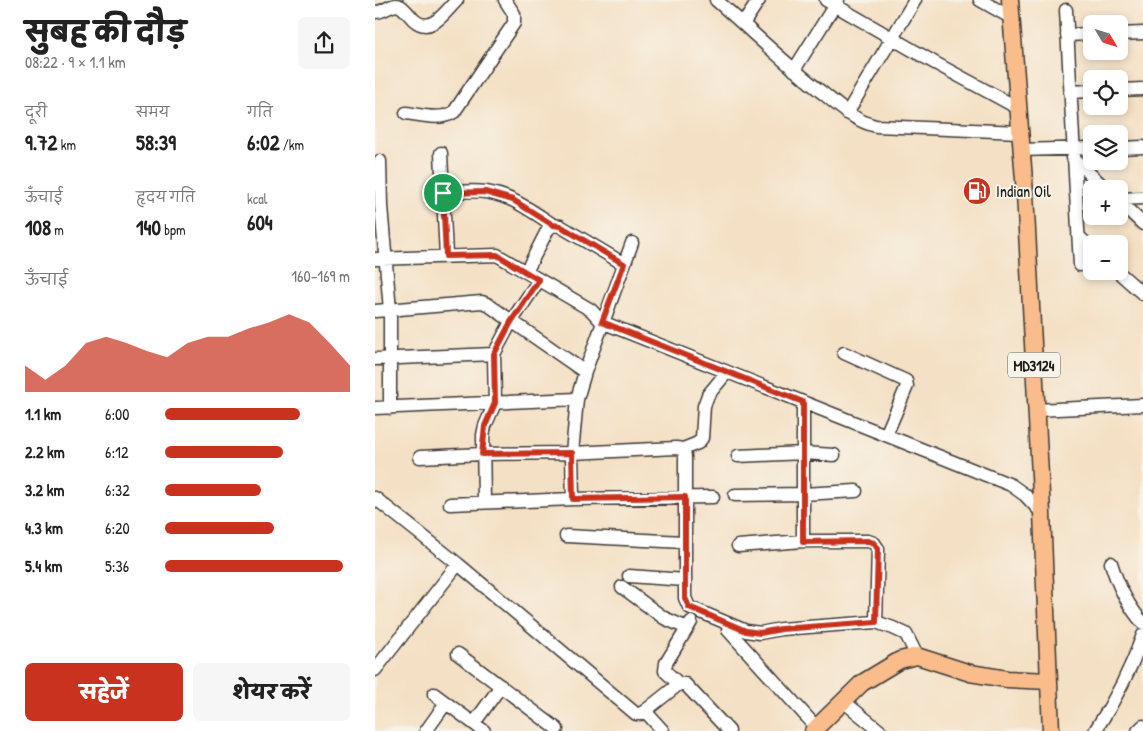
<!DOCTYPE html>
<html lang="hi">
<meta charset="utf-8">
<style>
:root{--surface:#fff;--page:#f6f6f6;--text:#222;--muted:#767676;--accent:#c8321e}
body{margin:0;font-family:"Patrick Hand","Playpen Sans Deva",sans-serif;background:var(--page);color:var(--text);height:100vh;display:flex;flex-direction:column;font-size:19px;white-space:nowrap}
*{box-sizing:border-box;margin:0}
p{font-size:16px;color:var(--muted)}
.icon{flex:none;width:28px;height:28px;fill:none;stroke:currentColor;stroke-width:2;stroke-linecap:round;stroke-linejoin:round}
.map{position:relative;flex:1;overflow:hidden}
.panel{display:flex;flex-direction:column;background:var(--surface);width:375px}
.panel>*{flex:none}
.needle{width:32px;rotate:128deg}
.controls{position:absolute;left:708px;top:15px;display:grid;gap:10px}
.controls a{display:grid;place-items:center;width:45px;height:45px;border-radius:8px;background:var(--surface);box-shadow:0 2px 8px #0003;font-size:25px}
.pin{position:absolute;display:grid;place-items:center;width:42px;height:42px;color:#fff;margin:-21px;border:2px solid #fff;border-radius:50%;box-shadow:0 1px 5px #0007}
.round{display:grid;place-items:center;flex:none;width:52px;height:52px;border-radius:8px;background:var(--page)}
.head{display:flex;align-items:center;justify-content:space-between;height:85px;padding:0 25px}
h1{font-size:28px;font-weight:800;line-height:38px}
.stats{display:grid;grid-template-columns:repeat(3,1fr);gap:8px;height:85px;padding:5px 25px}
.stats div{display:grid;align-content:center}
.stats b{font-size:21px;font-weight:800}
.stats small{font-size:14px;font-weight:400}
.stats p{font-size:14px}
.chart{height:140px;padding:10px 25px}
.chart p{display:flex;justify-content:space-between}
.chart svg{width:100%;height:90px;margin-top:5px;fill:var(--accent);opacity:.7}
.cta{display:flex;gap:10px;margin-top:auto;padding:10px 25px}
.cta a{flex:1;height:58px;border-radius:8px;background:var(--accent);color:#fff;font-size:20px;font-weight:800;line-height:58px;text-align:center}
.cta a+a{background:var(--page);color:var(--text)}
ul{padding:0 25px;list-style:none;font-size:16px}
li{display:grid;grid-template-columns:80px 60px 1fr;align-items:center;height:38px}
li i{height:12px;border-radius:6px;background:var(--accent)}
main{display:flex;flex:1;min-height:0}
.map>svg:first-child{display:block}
</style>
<main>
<section class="panel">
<div class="head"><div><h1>सुबह की दौड़</h1><p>08:22 · 9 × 1.1 km</p></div><a class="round"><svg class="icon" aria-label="share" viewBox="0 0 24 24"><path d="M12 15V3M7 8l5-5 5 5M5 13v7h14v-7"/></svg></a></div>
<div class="stats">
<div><p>दूरी</p><b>9.72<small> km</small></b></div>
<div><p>समय</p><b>58:39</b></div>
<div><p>गति</p><b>6:02<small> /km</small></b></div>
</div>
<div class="stats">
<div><p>ऊँचाई</p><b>108<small> m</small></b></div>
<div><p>हृदय गति</p><b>140<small> bpm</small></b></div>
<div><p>kcal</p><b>604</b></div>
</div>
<div class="chart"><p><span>ऊँचाई</span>160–169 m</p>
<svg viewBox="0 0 160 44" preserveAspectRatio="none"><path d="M0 44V31L10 38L20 31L30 20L40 17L50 20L60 24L70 27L80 20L90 17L100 17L110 13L120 10L130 6L140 10L150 20L160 31V44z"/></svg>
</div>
<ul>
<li><b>1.1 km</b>6:00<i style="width:73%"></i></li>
<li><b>2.2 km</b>6:12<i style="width:64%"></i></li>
<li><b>3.2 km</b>6:32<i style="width:52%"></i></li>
<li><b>4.3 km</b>6:20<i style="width:59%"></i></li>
<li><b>5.4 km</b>5:36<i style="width:96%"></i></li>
</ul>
<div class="cta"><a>सहेजें</a><a>शेयर करें</a></div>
</section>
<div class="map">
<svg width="768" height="731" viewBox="0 0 768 731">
<rect width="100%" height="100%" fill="#f7f3e8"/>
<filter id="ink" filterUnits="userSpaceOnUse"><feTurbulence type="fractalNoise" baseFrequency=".02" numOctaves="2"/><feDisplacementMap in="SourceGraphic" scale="10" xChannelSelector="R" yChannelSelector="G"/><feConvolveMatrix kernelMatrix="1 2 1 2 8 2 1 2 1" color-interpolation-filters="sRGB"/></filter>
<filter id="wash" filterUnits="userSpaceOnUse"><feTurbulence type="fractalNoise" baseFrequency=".0096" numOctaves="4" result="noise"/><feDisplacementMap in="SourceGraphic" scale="20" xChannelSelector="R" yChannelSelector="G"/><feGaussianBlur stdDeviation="1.12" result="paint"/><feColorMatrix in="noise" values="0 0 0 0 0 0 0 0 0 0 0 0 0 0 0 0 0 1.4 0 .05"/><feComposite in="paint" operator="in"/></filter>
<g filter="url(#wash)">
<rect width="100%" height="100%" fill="#f4e0c4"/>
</g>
<g filter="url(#ink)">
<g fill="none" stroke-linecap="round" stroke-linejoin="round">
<defs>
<path id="minor" d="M 341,0 C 377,31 411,65 449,94 C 465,107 480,121 501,126 L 645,132
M 451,0 L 560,63 L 643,108
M 605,0 L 635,17
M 691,10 L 705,265
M 0,12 C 9,13 17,2 25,6 C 30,9 35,16 39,20 C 56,35 70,12 82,0
M 368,24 L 384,0
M 744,34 L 768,33
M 692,35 L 716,34
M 419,70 L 463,0
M 744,90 L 768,89
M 695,92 L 716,91
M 31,113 C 46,115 65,121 79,112 L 139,23 L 139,14 L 130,0
M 472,113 L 540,0
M 744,148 L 768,147
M 646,150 L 716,148
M 66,153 L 71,256
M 698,158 L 731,189
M 5,161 L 6,206 L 15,310 L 15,408
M 68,193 C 82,192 97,190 111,192 C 137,196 157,211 178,225
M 744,199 L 768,198
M 744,201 L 768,224
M 703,236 L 716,248
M 0,259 L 122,255 L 216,310 L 227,322 L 636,485 L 650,495 L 667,513
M 742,271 L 768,294
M 151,272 L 173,229 L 178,225 L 185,226 L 249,264
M 0,311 L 107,302 L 112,304 L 210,372
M 469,353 L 531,381 L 532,386 L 511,435
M 0,359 L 119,354 L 136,322 L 164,280
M 428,402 L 428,541
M 0,408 L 202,399
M 661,410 L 768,405
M 308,449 L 323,443 L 327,438 L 329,406 L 333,395 L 352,372
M 363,456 L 428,453 L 459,455
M 45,457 L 107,454 L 197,453 L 301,448 L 308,449 L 310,456 L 310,598 L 314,607 L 371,631 L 385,633 L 406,629 L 501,622 L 518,628 L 531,634 L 542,656
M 360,495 L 428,494 L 481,491
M 0,498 L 83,564 L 261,714 L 265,714 L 270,711 L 304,684 L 310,684 L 354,731
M 198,499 L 197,453 L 202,399 L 210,372 L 257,243
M 109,502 L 108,435 L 110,426 L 120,403 L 119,354
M 75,504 L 198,499 L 338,497
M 191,536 L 309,542
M 363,546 L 428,541 L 493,541 L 499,543 L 503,549 L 501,622
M 736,563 C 743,586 752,605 768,623
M 254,576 L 310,580
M 247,587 L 289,618 L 312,628
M 353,630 L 442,728
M 83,654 L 182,729
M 0,670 L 83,564
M 304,684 L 290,671 L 291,663 L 316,622
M 59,694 L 109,731
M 468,701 L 505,731
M 270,711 L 288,731
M 99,723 L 126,686
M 51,731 L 71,703
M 720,731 C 740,701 756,669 768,635
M 763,731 L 768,726"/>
<path id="major" d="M 635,0 L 650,193 L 667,513 L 676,731
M 438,731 L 487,683 L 525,660 L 542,656 L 595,673 L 632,679 L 674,681"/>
</defs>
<use href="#minor" stroke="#3c3935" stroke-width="15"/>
<use href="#major" stroke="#3c3935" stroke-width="19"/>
<use href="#minor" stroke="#fff" stroke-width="12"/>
<use href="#major" stroke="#f9bc8a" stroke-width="16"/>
</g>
</g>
<g fill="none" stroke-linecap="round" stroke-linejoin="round" filter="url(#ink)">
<defs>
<path id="route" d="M 110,192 L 138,200 L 178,225 L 185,226 L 249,264 L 227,322 L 428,402 L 428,542 L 493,541 L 499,543 L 503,549 L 501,622 L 406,629 L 385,633 L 371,631 L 314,607 L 310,598 L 310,497 L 198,499 L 197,453 L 107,454 L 110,426 L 120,403 L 119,354 L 136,322 L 164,280 L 122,255 L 71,256 L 68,193 Z"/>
</defs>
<use href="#route" stroke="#fff" stroke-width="10"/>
<use href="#route" stroke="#c8321e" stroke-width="6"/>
</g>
<defs>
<symbol id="fuel-disc" viewBox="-11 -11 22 22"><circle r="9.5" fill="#c8321e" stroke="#f7f3e8"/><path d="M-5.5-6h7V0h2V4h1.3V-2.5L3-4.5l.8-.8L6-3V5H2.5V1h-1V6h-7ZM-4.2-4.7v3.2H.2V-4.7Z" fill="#fff"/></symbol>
</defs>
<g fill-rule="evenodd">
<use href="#fuel-disc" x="586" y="175" width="32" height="32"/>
</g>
<g text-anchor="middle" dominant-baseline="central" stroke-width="4" stroke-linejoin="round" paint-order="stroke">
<rect fill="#f7f3e8" stroke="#5e5c59" stroke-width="1" x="633" y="352.5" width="52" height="25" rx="4"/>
<g font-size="15" font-weight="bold" fill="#1c1c1c">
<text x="659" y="365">MD3124</text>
</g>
<g font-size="16" fill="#1c1c1c" stroke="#f7f3e8" text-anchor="start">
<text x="621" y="191">Indian Oil</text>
</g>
</g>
</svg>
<div class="controls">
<a><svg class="needle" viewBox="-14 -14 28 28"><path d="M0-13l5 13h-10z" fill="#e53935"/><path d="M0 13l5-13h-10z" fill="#767676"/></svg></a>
<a><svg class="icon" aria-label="locate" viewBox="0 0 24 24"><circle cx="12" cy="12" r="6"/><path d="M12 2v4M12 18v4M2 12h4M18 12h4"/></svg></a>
<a><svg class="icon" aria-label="layers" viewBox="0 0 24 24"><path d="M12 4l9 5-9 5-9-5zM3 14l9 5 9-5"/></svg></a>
<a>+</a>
<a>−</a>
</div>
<div class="pin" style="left:68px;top:193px;background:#1e9e55"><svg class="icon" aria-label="arrive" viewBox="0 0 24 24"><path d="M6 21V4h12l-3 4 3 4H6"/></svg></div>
</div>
</main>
